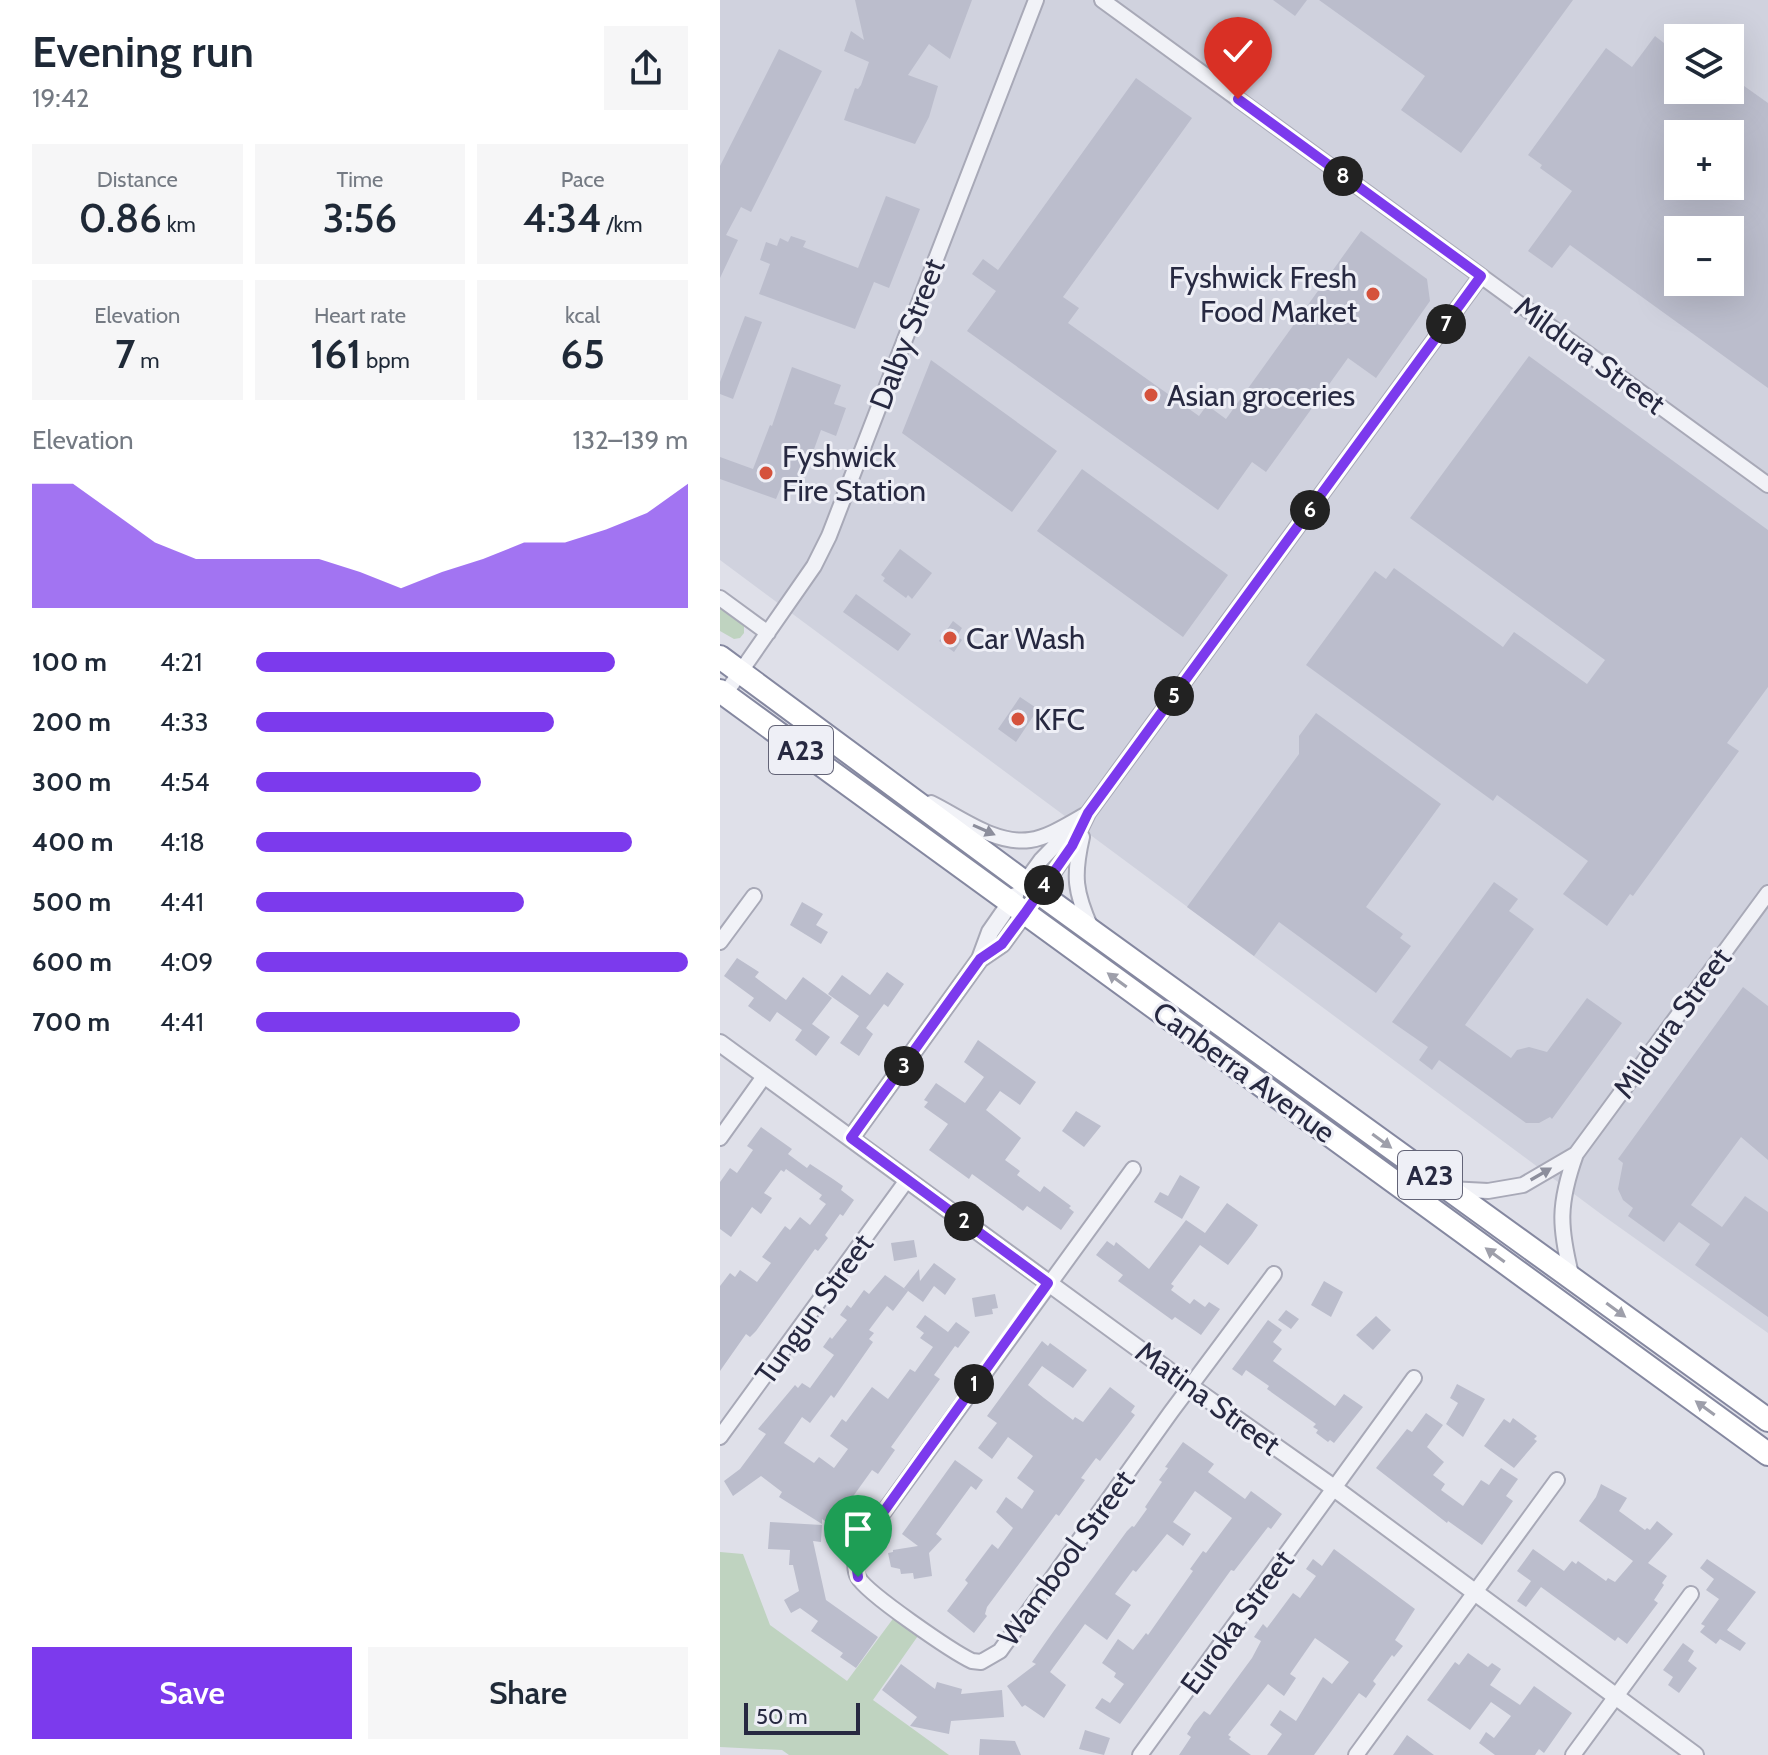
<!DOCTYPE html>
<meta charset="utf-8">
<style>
:root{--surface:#fff;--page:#f6f6f7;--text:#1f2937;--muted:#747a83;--accent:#7c3aed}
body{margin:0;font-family:Cabin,sans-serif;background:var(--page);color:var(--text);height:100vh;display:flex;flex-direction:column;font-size:30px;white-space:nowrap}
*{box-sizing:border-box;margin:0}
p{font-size:26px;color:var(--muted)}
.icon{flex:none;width:44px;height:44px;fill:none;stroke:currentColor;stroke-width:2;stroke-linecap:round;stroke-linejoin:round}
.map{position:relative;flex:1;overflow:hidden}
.panel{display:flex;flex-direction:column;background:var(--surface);width:720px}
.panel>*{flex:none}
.tools{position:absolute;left:944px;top:24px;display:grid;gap:16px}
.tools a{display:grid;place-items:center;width:80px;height:80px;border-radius:0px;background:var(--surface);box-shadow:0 8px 32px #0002;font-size:40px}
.scale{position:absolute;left:24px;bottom:20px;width:116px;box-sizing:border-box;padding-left:8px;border:4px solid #272941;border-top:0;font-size:22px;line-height:28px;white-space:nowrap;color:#272941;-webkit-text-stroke:6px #eeeff6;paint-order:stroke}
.pin{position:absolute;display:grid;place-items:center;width:68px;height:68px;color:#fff;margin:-82px -34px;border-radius:50% 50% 50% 0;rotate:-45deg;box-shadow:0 0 8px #0007}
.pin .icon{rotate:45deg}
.km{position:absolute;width:40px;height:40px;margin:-20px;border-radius:50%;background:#222;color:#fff;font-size:22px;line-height:40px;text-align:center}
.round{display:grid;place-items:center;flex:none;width:84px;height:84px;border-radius:0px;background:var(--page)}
.summary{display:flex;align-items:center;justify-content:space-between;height:136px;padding:0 32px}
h1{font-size:44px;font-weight:600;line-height:60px}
.figures{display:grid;grid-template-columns:repeat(3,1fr);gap:12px;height:136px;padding:8px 32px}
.figures div{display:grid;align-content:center;border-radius:0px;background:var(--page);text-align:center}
.figures b{font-size:40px;font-weight:600}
.figures small{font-size:22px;font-weight:400}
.figures p{font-size:22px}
.chart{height:224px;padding:16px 32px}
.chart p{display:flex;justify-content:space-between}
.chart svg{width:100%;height:144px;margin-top:8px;fill:var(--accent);opacity:.7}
.button{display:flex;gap:16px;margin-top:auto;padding:16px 32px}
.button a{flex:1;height:92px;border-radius:0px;background:var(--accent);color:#fff;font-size:32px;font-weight:600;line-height:92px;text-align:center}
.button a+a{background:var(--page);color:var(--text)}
ul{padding:0 32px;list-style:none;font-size:26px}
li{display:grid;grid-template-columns:128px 96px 1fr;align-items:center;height:60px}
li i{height:20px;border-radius:10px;background:var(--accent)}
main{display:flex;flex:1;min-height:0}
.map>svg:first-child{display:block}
</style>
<main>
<section class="panel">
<div class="summary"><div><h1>Evening run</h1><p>19:42</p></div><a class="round"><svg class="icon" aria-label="share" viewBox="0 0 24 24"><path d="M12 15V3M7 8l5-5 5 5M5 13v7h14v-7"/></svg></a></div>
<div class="figures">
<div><p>Distance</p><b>0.86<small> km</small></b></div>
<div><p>Time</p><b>3:56</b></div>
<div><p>Pace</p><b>4:34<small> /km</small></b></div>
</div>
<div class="figures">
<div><p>Elevation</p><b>7<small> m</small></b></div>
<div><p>Heart rate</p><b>161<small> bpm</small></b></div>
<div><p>kcal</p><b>65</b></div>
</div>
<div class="chart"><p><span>Elevation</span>132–139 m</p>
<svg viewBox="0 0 160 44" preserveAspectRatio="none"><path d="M0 44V6L10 6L20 15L30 24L40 29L50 29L60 29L70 29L80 33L90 38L100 33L110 29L120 24L130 24L140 20L150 15L160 6V44z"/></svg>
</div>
<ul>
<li><b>100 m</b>4:21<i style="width:83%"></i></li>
<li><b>200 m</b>4:33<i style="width:69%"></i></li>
<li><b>300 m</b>4:54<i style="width:52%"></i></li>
<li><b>400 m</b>4:18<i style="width:87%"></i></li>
<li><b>500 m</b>4:41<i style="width:62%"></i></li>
<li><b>600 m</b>4:09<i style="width:100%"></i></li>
<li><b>700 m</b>4:41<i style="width:61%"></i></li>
</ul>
<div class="button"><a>Save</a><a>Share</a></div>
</section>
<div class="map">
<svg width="1048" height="1755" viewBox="0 0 1048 1755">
<rect width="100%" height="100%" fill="#dfe0e9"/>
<path fill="#d0d2de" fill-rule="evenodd" d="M 0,0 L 1048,0 L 1048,1333 L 885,1217 L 0,560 ZM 958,38 L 1010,38 L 1010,90 L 958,90 ZM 958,134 L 1010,134 L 1010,186 L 958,186 ZM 958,230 L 1010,230 L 1010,282 L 958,282 Z"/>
<path fill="#bfd3c0" d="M 0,607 L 24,626 L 24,633 L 20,638 L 14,639 L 0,631 Z
M 0,1552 L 23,1554 L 50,1625 L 127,1681 L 175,1616 L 200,1633 L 153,1700 L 229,1755 L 69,1755 L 62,1750 L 0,1747 Z"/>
<path fill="#bbbdcc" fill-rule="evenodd" d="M 135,0 L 252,0 L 230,59 L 209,44 L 188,75 L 218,86 L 209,117 L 195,144 L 124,120 L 135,88 L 138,89 L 141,85 L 149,62 L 124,51 L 131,31 L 144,40 Z
M 553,0 L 587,0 L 575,16 Z
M 599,0 L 853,0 L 741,153 L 681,110 L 705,76 Z
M 935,36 L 958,54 L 958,90 L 1010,90 L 1010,76 L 1048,103 L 1048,388 L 850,245 L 832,268 L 808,251 L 852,191 L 820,168 L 822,165 L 808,155 L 886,48 L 912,67 ZM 958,134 L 1010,134 L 1010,186 L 958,186 ZM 958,230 L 1010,230 L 1010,282 L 958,282 Z
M 59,49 L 102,71 L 31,212 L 21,207 L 6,235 L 18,240 L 0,278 L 0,166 Z
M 416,78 L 472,118 L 343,297 L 359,308 L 348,323 L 479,416 L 487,405 L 506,419 L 641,231 L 707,279 L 710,301 L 656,378 L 628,358 L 546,472 L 532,462 L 498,510 L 247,331 L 276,291 L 252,274 L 263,259 L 278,270 Z
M 166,196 L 200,209 L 169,288 L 154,282 L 135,329 L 39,294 L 50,264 L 40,260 L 46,242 L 57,246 L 60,238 L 68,242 L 71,236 L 86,241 L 83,247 L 138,268 Z
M 25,316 L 42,322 L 13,399 L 0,394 L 0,382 Z
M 809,356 L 1048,530 L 1048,687 L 1007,743 L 1019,751 L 913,896 L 910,894 L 887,926 L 843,894 L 868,861 L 777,795 L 773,801 L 586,665 L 655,571 L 666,579 L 674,568 L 783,647 L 794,632 L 867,684 L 885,660 L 690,518 Z
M 211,360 L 337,451 L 292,512 L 182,433 Z
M 72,367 L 121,385 L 114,404 L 126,408 L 116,436 L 101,430 L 78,493 L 61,487 L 56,499 L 0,479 L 0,457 L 33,469 L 50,425 L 52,426 Z
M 362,469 L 508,575 L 463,637 L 317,531 Z
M 180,549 L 212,573 L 192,599 L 188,595 L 186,598 L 163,581 L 165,578 L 161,575 Z
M 136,594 L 191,634 L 178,651 L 123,612 Z
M 233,621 L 242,628 L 237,636 L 242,640 L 234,652 L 219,641 Z
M 300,697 L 318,709 L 296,742 L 278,729 Z
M 596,713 L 721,804 L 646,907 L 683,934 L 680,938 L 691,946 L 656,993 L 559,922 L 534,956 L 467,907 L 579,754 L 579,736 Z
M 774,882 L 798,899 L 789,911 L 814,929 L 745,1025 L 791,1058 L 797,1050 L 809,1047 L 827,1052 L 867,998 L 902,1023 L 832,1119 L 830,1117 L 819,1123 L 806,1123 L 719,1060 L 712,1070 L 699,1060 L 708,1047 L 672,1022 Z
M 82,902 L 103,914 L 96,925 L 108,932 L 101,944 L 70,925 Z
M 17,958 L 39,972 L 35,977 L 66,1000 L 83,977 L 112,998 L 92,1024 L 110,1037 L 96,1056 L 75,1040 L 82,1030 L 57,1012 L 50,1022 L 28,1006 L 34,998 L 4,976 Z
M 167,972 L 184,984 L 168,1007 L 164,1004 L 146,1028 L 153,1034 L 139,1056 L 120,1043 L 139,1016 L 108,994 L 122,975 L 150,995 Z
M 1023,987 L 1048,1006 L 1048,1160 L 1021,1137 L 971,1205 L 1002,1227 L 1025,1196 L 1048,1212 L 1048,1317 L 975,1265 L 990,1244 L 959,1222 L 944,1242 L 908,1216 L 913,1208 L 903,1200 L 898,1189 L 903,1163 L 898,1159 Z
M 258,1040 L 316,1082 L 300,1105 L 280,1091 L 266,1110 L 301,1138 L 285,1160 L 300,1171 L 297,1175 L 320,1192 L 324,1186 L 351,1206 L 349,1208 L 354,1212 L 341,1230 L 307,1206 L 303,1211 L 252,1174 L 249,1179 L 209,1150 L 228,1124 L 204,1107 L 208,1102 L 204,1100 L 216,1083 L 245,1103 L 264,1077 L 244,1062 Z
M 356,1111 L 381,1126 L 364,1147 L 342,1131 Z
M 41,1127 L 72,1149 L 68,1154 L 87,1168 L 90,1164 L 113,1179 L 123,1186 L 121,1190 L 134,1200 L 123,1216 L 120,1214 L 105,1235 L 108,1238 L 98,1251 L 95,1249 L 36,1331 L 30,1337 L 26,1334 L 0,1371 L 0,1286 L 10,1273 L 15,1277 L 20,1270 L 37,1282 L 51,1263 L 42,1257 L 65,1226 L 70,1230 L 80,1217 L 90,1225 L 106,1204 L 99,1199 L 102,1195 L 66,1169 L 64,1172 L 61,1170 L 44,1193 L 52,1198 L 41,1214 L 32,1207 L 11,1237 L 0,1229 L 0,1182 L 10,1168 L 17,1173 L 33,1150 L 27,1146 Z
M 460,1175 L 480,1187 L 462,1219 L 434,1202 L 440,1192 L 448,1196 Z
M 507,1203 L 538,1225 L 532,1234 L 508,1265 L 480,1245 L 451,1284 L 454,1286 L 451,1290 L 470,1304 L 474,1299 L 485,1307 L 489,1302 L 500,1309 L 481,1335 L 455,1317 L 452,1320 L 398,1281 L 403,1275 L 376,1255 L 387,1241 L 394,1246 L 396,1242 L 429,1269 L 466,1220 L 485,1233 Z
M 194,1240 L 197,1257 L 174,1261 L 171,1243 Z
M 214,1263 L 236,1279 L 225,1295 L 214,1286 L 203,1302 L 184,1288 L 199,1269 L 200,1281 Z
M 165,1275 L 188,1291 L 173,1311 L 167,1306 L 149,1330 L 154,1333 L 149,1339 L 153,1342 L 114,1398 L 111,1395 L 90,1423 L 82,1417 L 64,1443 L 94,1463 L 99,1457 L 114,1468 L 128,1449 L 110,1436 L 122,1419 L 126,1422 L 152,1387 L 168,1399 L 190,1369 L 195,1372 L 213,1347 L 200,1338 L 204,1333 L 196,1327 L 205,1315 L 228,1332 L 236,1322 L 250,1332 L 238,1348 L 235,1346 L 214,1375 L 220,1379 L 171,1447 L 175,1450 L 158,1474 L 152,1470 L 129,1502 L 120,1515 L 129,1521 L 121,1533 L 102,1519 L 102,1524 L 59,1497 L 62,1492 L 41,1476 L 13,1496 L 4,1481 L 20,1469 L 46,1434 L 38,1429 L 75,1385 L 78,1388 L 82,1383 L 90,1388 L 114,1355 L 103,1347 L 110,1337 L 112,1339 L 127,1320 L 120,1315 L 127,1305 L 131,1308 L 144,1290 L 149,1294 Z
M 604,1281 L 623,1292 L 611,1317 L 591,1305 Z
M 275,1294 L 278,1308 L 272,1309 L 273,1314 L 255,1317 L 252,1298 Z
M 566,1310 L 579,1319 L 571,1329 L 558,1320 Z
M 656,1316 L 671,1330 L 653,1350 L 636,1335 Z
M 548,1320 L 562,1330 L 553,1342 L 562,1349 L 553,1361 L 615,1406 L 624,1394 L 643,1407 L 614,1443 L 610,1440 L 608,1442 L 596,1433 L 598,1430 L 593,1427 L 596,1424 L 547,1389 L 549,1386 L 526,1370 L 522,1376 L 512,1369 Z
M 322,1341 L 328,1346 L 330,1343 L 367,1370 L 353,1388 L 322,1366 L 308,1385 L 324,1398 L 353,1420 L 355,1417 L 363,1422 L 390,1387 L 415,1406 L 411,1412 L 415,1415 L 380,1461 L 376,1458 L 361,1478 L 365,1480 L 339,1516 L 336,1514 L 267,1607 L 265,1614 L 267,1616 L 254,1633 L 227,1611 L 248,1583 L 245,1580 L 272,1544 L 278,1549 L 293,1528 L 276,1512 L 286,1497 L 302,1509 L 314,1491 L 297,1478 L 313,1456 L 288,1437 L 272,1459 L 258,1448 L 277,1423 L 267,1416 Z
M 737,1384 L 765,1399 L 743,1437 L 726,1424 L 738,1403 L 730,1398 Z
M 706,1413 L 723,1425 L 707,1447 L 724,1462 L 713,1475 L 725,1484 L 721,1490 L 743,1506 L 761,1480 L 769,1485 L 781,1468 L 798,1479 L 786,1496 L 793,1501 L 762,1545 L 728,1521 L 727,1523 L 656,1468 L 687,1429 L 692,1432 Z
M 793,1418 L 817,1436 L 814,1439 L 817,1441 L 794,1468 L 764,1446 L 784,1419 L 790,1423 Z
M 463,1442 L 494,1464 L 488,1472 L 525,1499 L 531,1491 L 562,1514 L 551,1529 L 548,1527 L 514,1571 L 511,1570 L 400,1724 L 375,1708 L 382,1698 L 390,1703 L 404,1684 L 394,1677 L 396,1673 L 382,1663 L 398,1639 L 413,1650 L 426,1633 L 428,1635 L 473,1571 L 470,1569 L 483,1551 L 486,1553 L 512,1518 L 475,1491 L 453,1522 L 471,1534 L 463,1546 L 447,1534 L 416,1572 L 413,1570 L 395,1594 L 411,1605 L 387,1640 L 365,1624 L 330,1672 L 346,1685 L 324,1718 L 305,1705 L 302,1707 L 287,1686 L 316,1664 L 312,1662 L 333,1632 L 407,1531 L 412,1526 L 414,1527 L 427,1509 L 425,1507 L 442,1482 L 439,1480 L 448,1468 L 445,1467 Z
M 235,1460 L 263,1480 L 256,1490 L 251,1486 L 216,1534 L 222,1539 L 209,1553 L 212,1576 L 194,1579 L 193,1573 L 181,1574 L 180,1569 L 171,1567 L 168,1553 L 173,1552 L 173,1550 L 198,1546 L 182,1534 Z
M 881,1484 L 907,1498 L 899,1511 L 925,1530 L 927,1528 L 930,1530 L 937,1521 L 953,1534 L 928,1563 L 947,1576 L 942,1583 L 944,1585 L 934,1600 L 938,1603 L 907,1644 L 898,1637 L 895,1641 L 821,1587 L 806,1607 L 797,1601 L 811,1581 L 797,1571 L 813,1549 L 844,1571 L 852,1561 L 856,1564 L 858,1561 L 886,1581 L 888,1578 L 895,1582 L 913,1561 L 859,1521 L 876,1497 Z
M 50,1522 L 102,1525 L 101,1542 L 93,1541 L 106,1600 L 158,1637 L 136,1668 L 120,1657 L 123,1653 L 91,1631 L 98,1621 L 80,1608 L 71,1613 L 64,1600 L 79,1591 L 73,1565 L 69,1565 L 70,1550 L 48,1549 Z
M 614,1549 L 695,1609 L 675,1640 L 683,1646 L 674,1657 L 672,1655 L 653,1681 L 656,1684 L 646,1698 L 639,1693 L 594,1755 L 547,1755 L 562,1734 L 550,1725 L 560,1710 L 576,1721 L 603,1677 L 612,1684 L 629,1662 L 595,1638 L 570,1674 L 576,1678 L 564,1696 L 548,1684 L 508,1735 L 511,1737 L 509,1739 L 531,1755 L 459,1755 L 471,1737 L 467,1734 L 474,1723 L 484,1711 L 490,1715 L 532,1658 L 541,1641 L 534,1637 L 543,1624 L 547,1628 L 573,1593 L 580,1598 L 596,1576 L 586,1569 L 593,1559 L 602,1566 Z
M 987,1559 L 1036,1592 L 1007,1630 L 1026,1643 L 1020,1651 L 1000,1639 L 996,1644 L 980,1632 L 985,1626 L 981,1624 L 999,1599 L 986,1590 L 994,1579 L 980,1568 Z
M 963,1643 L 974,1651 L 968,1661 L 977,1668 L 959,1693 L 948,1685 L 953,1677 L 943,1670 Z
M 748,1653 L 768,1667 L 772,1663 L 781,1669 L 770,1685 L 800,1705 L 814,1686 L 852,1713 L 824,1753 L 819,1749 L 815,1755 L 775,1755 L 759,1743 L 766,1732 L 774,1738 L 791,1716 L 771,1702 L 750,1730 L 707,1700 L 735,1662 L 739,1665 Z
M 181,1664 L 215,1689 L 217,1682 L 242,1689 L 241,1694 L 282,1690 L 284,1717 L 231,1721 L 229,1734 L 190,1726 L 197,1717 L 162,1690 Z
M 365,1730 L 390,1738 L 384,1755 L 359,1749 Z
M 687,1735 L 714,1755 L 673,1755 Z
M 260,1739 L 295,1741 L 301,1755 L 259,1755 Z"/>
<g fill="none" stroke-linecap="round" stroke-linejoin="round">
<defs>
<path id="minor" d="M 382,0 L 1048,485
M 0,598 L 48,633
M 5,694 L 94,566 L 109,536 L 316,0
M 211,803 C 240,817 275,845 310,840 C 330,837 350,823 367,814
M 362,837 C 353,876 355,892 371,928
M 305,882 L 321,860 L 353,827
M 319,893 L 352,846 L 368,813 L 761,276
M 0,942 L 34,896
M 0,1138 L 45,1075
M 413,1169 L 139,1546 C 136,1556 133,1568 138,1577 C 146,1593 233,1652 252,1661 L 261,1662 L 280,1651 L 451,1412 L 554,1274
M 729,1189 L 768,1191 L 803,1185 L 856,1154
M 852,1278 C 839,1227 838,1204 856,1154 L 1048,893
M 0,1437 L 187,1180
M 420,1755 L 694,1378
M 636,1755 L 837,1480
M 853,1755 L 971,1594"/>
<path id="tertiary" d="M 260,959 L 282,944 L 319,893
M 0,1043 L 471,1387 L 614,1488 L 975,1755
M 131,1138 L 260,959 L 270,932 L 295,896"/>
<path id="trunk" d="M 0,657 L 319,893 L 1048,1420
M 0,691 L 1048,1454"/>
</defs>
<use href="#minor" stroke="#a8a9b7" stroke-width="18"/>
<use href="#tertiary" stroke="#a8a9b7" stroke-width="20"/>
<use href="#trunk" stroke="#8588a0" stroke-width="26"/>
<use href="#minor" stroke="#f1f2f7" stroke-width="14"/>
<use href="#tertiary" stroke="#f1f2f7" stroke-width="16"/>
<use href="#trunk" stroke="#fff" stroke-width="22"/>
</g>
<defs><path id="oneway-solid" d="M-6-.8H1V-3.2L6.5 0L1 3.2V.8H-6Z" transform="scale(2)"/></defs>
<g fill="#8c8e9c">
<use href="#oneway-solid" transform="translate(264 830) rotate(24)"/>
<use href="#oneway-solid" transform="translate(821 1174) rotate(-30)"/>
</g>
<g fill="#9e9faa">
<use href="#oneway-solid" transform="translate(397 980) rotate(-144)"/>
<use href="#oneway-solid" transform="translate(662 1141) rotate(36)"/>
<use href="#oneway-solid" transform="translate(775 1255) rotate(-144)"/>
<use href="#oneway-solid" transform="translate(896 1310) rotate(36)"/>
<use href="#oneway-solid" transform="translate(985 1408) rotate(-144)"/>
</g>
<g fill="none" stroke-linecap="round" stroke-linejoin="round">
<defs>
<path id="route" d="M 138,1577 L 135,1557 L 139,1546 L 328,1283 L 131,1138 L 260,959 L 282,944 L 305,913 L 352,846 L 368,813 L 761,276 L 518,99"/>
</defs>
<use href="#route" stroke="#fff" stroke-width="16"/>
<use href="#route" stroke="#7c3aed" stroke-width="10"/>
</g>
<g fill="#d5523c" stroke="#eeeff6" stroke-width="3">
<circle cx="653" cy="294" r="8"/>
<circle cx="431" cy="395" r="8"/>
<circle cx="46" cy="473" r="8"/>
<circle cx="230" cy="638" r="8"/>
<circle cx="298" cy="719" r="8"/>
</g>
<g text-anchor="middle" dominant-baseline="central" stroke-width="6" stroke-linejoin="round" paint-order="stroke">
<g fill="#eeeff6" stroke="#636477" stroke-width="2">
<rect x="49" y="726" width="64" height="48" rx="6"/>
<rect x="678" y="1151" width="64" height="48" rx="6"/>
</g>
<g font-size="28" font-weight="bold" fill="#272941">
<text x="81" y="750">A23</text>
<text x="710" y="1175">A23</text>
</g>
<g font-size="30" fill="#272941" stroke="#eeeff6" text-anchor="start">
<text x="637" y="277" text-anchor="end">Fyshwick Fresh<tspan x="637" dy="34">Food Market</tspan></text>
<text x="447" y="395">Asian groceries</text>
<text x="62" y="456">Fyshwick<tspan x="62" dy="34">Fire Station</tspan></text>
<text x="246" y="638">Car Wash</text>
<text x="314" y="719">KFC</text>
</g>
<g font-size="30" fill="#272941" stroke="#eeeff6">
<text transform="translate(187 334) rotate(-69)">Dalby Street</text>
<text transform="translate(870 355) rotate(36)">Mildura Street</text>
<text transform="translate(952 1023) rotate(-54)">Mildura Street</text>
<text transform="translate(524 1072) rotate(36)">Canberra Avenue</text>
<text transform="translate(94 1309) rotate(-54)">Tungun Street</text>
<text transform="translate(488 1398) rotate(36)">Matina Street</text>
<text transform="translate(346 1558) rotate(-54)">Wambool Street</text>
<text transform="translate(517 1622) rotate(-54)">Euroka Street</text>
</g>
</g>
</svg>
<div class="tools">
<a><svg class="icon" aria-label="layers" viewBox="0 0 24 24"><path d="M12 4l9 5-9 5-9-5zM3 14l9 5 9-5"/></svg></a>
<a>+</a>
<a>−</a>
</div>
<div class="scale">50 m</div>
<div class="pin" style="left:138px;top:1577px;background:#1e9e55"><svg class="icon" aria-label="arrive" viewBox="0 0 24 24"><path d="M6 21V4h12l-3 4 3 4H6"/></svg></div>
<div class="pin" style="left:518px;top:99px;background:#d93025"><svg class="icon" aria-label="check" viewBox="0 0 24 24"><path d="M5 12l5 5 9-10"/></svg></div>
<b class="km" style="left:254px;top:1384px">1</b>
<b class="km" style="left:244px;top:1221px">2</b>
<b class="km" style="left:184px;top:1066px">3</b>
<b class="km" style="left:324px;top:885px">4</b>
<b class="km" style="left:454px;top:696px">5</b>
<b class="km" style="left:590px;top:510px">6</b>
<b class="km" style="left:726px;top:324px">7</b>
<b class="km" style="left:623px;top:176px">8</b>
</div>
</main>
